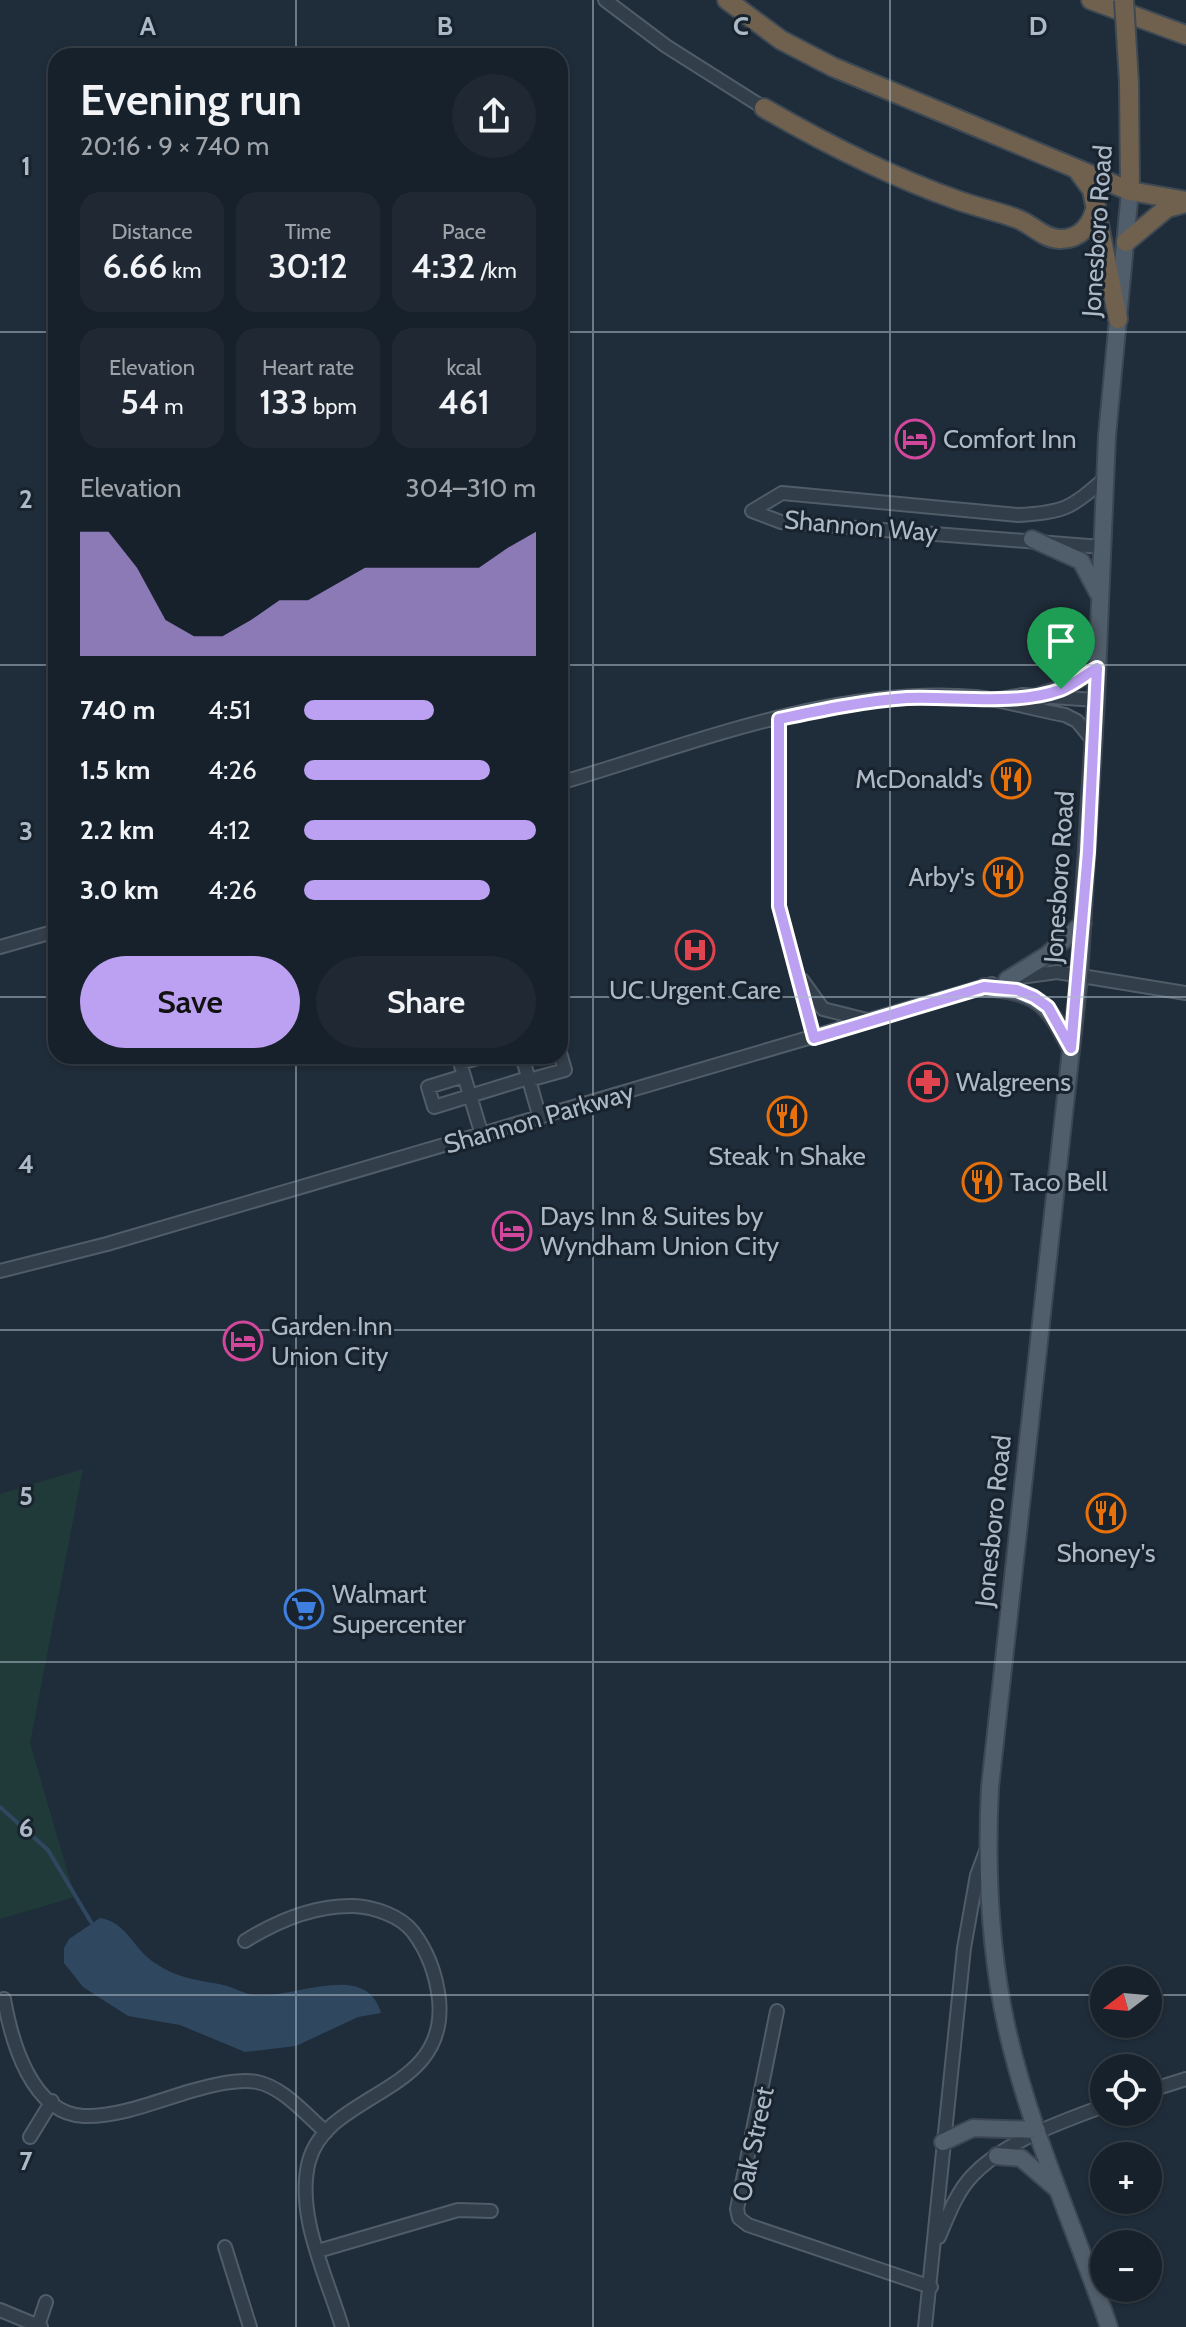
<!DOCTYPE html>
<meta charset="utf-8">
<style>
:root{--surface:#17212b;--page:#202933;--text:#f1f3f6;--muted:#9ea3a9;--line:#363e47;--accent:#bca0f2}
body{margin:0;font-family:Cabin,sans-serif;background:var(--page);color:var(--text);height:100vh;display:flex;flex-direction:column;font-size:30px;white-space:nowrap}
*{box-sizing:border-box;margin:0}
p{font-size:26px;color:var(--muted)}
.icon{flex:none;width:44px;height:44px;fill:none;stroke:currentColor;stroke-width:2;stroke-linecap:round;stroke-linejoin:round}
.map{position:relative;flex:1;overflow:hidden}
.side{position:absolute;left:48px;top:48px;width:520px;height:1016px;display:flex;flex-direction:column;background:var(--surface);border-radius:24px;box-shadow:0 2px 6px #0004,0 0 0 2px var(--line)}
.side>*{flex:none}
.needle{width:52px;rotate:254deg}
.tools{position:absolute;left:1090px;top:1966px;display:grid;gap:16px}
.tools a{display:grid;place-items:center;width:72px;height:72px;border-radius:50%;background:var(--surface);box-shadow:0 2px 6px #0004,0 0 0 2px var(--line);font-size:40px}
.pin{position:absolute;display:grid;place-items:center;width:68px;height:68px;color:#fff;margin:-82px -34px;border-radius:50% 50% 50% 0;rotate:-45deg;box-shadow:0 0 8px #0007}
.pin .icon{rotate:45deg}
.round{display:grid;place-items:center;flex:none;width:84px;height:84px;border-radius:42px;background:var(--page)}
.head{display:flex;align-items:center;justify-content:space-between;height:136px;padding:0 32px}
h1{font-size:44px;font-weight:600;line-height:60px}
.figures{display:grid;grid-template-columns:repeat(3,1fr);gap:12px;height:136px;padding:8px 32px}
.figures div{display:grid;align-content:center;border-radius:20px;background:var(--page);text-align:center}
.figures b{font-size:34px;font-weight:600}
.figures small{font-size:22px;font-weight:400}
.figures p{font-size:22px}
.chart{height:224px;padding:16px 32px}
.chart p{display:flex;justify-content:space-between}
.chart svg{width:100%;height:144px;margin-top:8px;fill:var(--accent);opacity:.7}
.button{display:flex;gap:16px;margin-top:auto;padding:16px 32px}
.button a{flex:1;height:92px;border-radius:48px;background:var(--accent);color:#111;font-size:32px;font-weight:600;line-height:92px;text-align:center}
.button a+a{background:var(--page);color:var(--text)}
ul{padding:0 32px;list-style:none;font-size:26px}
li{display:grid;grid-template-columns:128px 96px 1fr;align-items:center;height:60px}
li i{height:20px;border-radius:10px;background:var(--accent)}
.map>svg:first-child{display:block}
</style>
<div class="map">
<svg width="1186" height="2327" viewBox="0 0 1186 2327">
<rect width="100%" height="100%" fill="#1f2c39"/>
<path fill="#203a3a" d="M 83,1469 L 30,1743 L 75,1897 L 0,1919 L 0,1494 Z"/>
<path fill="#2f4860" d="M 100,1918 C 127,1922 133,1949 155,1963 C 175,1977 195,1980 219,1984 C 231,1986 242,1993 254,1995 C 293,2000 366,1959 381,2013 L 358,2017 L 296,2046 L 245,2052 L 180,2025 L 128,2016 L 83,1987 L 64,1963 L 64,1948 L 69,1939 Z"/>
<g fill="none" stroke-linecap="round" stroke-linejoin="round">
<path stroke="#2f4860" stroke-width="4" d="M 0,1807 L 48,1850 L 91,1922"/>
<defs>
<path id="minor" d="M 605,0 L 666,46 L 764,108
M 752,511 L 782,493 L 1018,515 C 1062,513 1073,508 1105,478
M 752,511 L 781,522 L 1102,547
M 1000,699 L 1023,695 L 1096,700
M 779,719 L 779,906 L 814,1038
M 560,783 C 692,744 835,685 976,697 C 1005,700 1035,710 1065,715 L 1077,721 L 1094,742
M 0,947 L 56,931
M 1014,978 L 1057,972 L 1186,993
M 802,980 L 823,1009 L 867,1020
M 458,1056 L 482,1135
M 522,1056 L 540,1118
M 460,1063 L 485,1056
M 464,1076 L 428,1087 L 434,1107 L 528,1078
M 529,1080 L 565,1070 L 560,1053
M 0,1271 L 107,1244 L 992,984
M 245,1941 C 277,1921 315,1905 354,1906 C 374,1907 401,1916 413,1932 C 429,1953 436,1974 439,1999 C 449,2095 329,2090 309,2161 C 295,2214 327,2277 342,2327
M 4,1999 C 11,2039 31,2114 84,2116 C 119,2117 157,2101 191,2091 C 210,2086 237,2078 257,2082 C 283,2087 306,2115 326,2132
M 777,2011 L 737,2209 L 739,2218 L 748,2225 L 931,2287
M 1148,2091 L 1186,2079
M 30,2137 L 52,2101
M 939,2237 C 948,2216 956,2193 972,2176 C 1004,2142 1060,2122 1104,2106
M 225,2247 L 250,2327
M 318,2251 L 458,2210 L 491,2211
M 0,2310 L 41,2327
M 38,2326 L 46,2302
M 925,2327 L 964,1948 L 977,1875 L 986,1851"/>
<path id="major" d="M 1032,539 L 1081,561 L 1098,593
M 1039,696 L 1061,689 L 1097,668
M 1007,980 L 1047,955 L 1083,923
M 984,987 C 1036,992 1047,1001 1070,1047
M 943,2142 L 973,2128 L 1037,2130
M 997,2156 L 1021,2158 L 1058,2190
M 1109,2327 C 1075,2228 1030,2131 1007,2029 C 989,1949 986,1868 990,1787 L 1079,977 L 1096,700 L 1107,436 L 1130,191"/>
<path id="highway" d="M 727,0 L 781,40 L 833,67 L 1130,191 L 1186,201
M 1091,0 L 1186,35
M 1129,82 L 1130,191
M 764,108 C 826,144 889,176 957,200 C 976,207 996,211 1015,218 C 1031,223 1042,238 1059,239 C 1080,240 1093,224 1096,205
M 1078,171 L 1092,190 L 1118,319
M 1126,242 L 1167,208 L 1186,203"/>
</defs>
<use href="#minor" stroke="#505c67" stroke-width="16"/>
<use href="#major" stroke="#3c4753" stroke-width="20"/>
<use href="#highway" stroke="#3d4954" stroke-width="22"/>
<use href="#minor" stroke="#323e49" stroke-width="12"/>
<use href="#major" stroke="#505d6a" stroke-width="16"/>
<use href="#highway" stroke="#70604e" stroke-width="18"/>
<defs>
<path id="highway-bridge" d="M 1124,0 L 1129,82"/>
</defs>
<use href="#highway-bridge" stroke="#3d4954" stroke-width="22" stroke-linecap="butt"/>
<use href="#highway-bridge" stroke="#70604e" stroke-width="18"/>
</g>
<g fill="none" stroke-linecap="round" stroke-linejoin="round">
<defs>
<path id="route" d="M 1097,668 L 1088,852 L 1071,1048 L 1048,1007 L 1034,997 L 1017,990 L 984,987 L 814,1038 L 779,906 L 779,719 C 821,710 864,701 907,698 C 955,696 1015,706 1060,690 C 1073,685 1085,675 1097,668 Z"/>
</defs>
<use href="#route" stroke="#fff" stroke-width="16"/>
<use href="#route" stroke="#bca0f2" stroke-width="10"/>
</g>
<path fill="none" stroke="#acb9c6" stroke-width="2" stroke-opacity="0.55" d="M 296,0 L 296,56M 593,0 L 593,2327M 890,0 L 890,2327M 0,332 L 56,332M 560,332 L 1186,332M 0,665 L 56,665M 560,665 L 1186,665M 0,997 L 56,997M 560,997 L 1186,997M 296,1056 L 296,2327M 0,1330 L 1186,1330M 0,1662 L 1186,1662M 0,1995 L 1104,1995M 1148,1995 L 1186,1995"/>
<defs>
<symbol id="hotel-ring" viewBox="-11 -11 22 22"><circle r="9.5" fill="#18232e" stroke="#d1479c" stroke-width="1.5"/><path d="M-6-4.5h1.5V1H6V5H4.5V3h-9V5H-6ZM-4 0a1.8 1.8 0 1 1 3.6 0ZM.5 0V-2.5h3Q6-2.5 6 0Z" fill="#d1479c"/></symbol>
<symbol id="restaurant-ring" viewBox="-11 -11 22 22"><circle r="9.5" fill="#18232e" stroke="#e8710a" stroke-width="1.5"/><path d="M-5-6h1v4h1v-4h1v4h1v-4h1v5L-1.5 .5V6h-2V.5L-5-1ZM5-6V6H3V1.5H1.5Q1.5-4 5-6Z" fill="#e8710a"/></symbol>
<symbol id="hospital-ring" viewBox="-11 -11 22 22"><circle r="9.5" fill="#18232e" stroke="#e0444e" stroke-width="1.5"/><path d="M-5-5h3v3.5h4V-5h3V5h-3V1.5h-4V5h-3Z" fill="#e0444e"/></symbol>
<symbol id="pharmacy-ring" viewBox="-11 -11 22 22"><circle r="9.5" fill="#18232e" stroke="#e0444e" stroke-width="1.5"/><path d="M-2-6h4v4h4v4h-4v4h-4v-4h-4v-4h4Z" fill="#e0444e"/></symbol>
<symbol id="supermarket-ring" viewBox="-11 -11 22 22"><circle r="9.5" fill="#18232e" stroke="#3f7fe0" stroke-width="1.5"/><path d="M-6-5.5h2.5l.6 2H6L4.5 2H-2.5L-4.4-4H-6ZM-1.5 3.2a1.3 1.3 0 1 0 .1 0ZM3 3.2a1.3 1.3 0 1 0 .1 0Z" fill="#3f7fe0"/></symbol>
</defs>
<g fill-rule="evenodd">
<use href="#hotel-ring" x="893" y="417" width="44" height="44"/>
<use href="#restaurant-ring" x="989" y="757" width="44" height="44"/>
<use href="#restaurant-ring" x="981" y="855" width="44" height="44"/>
<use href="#hospital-ring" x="673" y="928" width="44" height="44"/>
<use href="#pharmacy-ring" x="906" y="1060" width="44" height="44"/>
<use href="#restaurant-ring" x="765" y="1094" width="44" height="44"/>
<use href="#restaurant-ring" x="960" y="1160" width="44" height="44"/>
<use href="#hotel-ring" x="490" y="1209" width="44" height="44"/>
<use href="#hotel-ring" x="221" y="1319" width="44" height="44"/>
<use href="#restaurant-ring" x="1084" y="1491" width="44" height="44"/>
<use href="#supermarket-ring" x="282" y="1587" width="44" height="44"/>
</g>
<g text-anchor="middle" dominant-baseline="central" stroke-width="6" stroke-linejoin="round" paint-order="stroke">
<g font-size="26" fill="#acb9c6" stroke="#18232e">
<text transform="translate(1097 231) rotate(-86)">Jonesboro Road</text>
<text transform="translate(861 526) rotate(5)">Shannon Way</text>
<text transform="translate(1059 877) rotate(-86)">Jonesboro Road</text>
<text transform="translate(539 1118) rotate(-16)">Shannon Parkway</text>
<text transform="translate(993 1521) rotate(-84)">Jonesboro Road</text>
<text transform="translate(753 2144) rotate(-78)">Oak Street</text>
</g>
<g font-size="26" fill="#acb9c6" stroke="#18232e" text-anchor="start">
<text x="943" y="439">Comfort Inn</text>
<text x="983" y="779" text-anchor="end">McDonald's</text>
<text x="975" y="877" text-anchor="end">Arby's</text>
<text x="695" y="990" text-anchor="middle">UC Urgent Care</text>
<text x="956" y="1082">Walgreens</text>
<text x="787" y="1156" text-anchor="middle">Steak 'n Shake</text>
<text x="1010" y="1182">Taco Bell</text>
<text x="540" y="1216">Days Inn &amp; Suites by<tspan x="540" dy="30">Wyndham Union City</tspan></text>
<text x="271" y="1326">Garden Inn<tspan x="271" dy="30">Union City</tspan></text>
<text x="1106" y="1553" text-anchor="middle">Shoney's</text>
<text x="332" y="1594">Walmart<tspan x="332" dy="30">Supercenter</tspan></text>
</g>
</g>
<g font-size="26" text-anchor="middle" font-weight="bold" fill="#acb9c6" stroke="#18232e" stroke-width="6" stroke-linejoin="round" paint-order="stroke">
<text x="148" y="35">A</text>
<text x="445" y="35">B</text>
<text x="741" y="35">C</text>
<text x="1038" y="35">D</text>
<text x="26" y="175">1</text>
<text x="26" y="508">2</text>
<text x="26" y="840">3</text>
<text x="26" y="1173">4</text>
<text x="26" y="1505">5</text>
<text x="26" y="1837">6</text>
<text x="26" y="2170">7</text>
</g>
</svg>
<div class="tools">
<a><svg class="needle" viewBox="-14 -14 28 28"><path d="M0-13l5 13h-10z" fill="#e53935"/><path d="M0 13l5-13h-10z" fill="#9ea3a9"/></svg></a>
<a><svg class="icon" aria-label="locate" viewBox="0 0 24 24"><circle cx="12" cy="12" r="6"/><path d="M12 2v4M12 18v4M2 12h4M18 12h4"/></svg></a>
<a>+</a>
<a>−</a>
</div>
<div class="pin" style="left:1061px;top:689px;background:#1e9e55"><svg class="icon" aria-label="arrive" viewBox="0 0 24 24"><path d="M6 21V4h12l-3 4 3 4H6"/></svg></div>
<section class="side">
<div class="head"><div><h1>Evening run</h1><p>20:16 · 9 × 740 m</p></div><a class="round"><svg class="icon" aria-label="share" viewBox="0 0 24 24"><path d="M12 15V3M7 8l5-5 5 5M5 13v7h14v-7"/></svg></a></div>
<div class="figures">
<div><p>Distance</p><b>6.66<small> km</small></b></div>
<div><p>Time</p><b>30:12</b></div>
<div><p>Pace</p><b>4:32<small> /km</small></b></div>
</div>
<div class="figures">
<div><p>Elevation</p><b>54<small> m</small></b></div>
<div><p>Heart rate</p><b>133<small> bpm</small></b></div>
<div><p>kcal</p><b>461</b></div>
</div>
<div class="chart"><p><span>Elevation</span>304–310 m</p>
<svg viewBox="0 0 160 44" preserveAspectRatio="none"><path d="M0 44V6L10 6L20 17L30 33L40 38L50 38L60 33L70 27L80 27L90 22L100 17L110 17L120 17L130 17L140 17L150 11L160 6V44z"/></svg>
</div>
<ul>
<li><b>740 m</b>4:51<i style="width:56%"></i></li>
<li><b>1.5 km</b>4:26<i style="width:80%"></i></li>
<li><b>2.2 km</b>4:12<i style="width:100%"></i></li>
<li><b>3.0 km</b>4:26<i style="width:80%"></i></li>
</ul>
<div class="button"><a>Save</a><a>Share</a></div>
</section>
</div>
